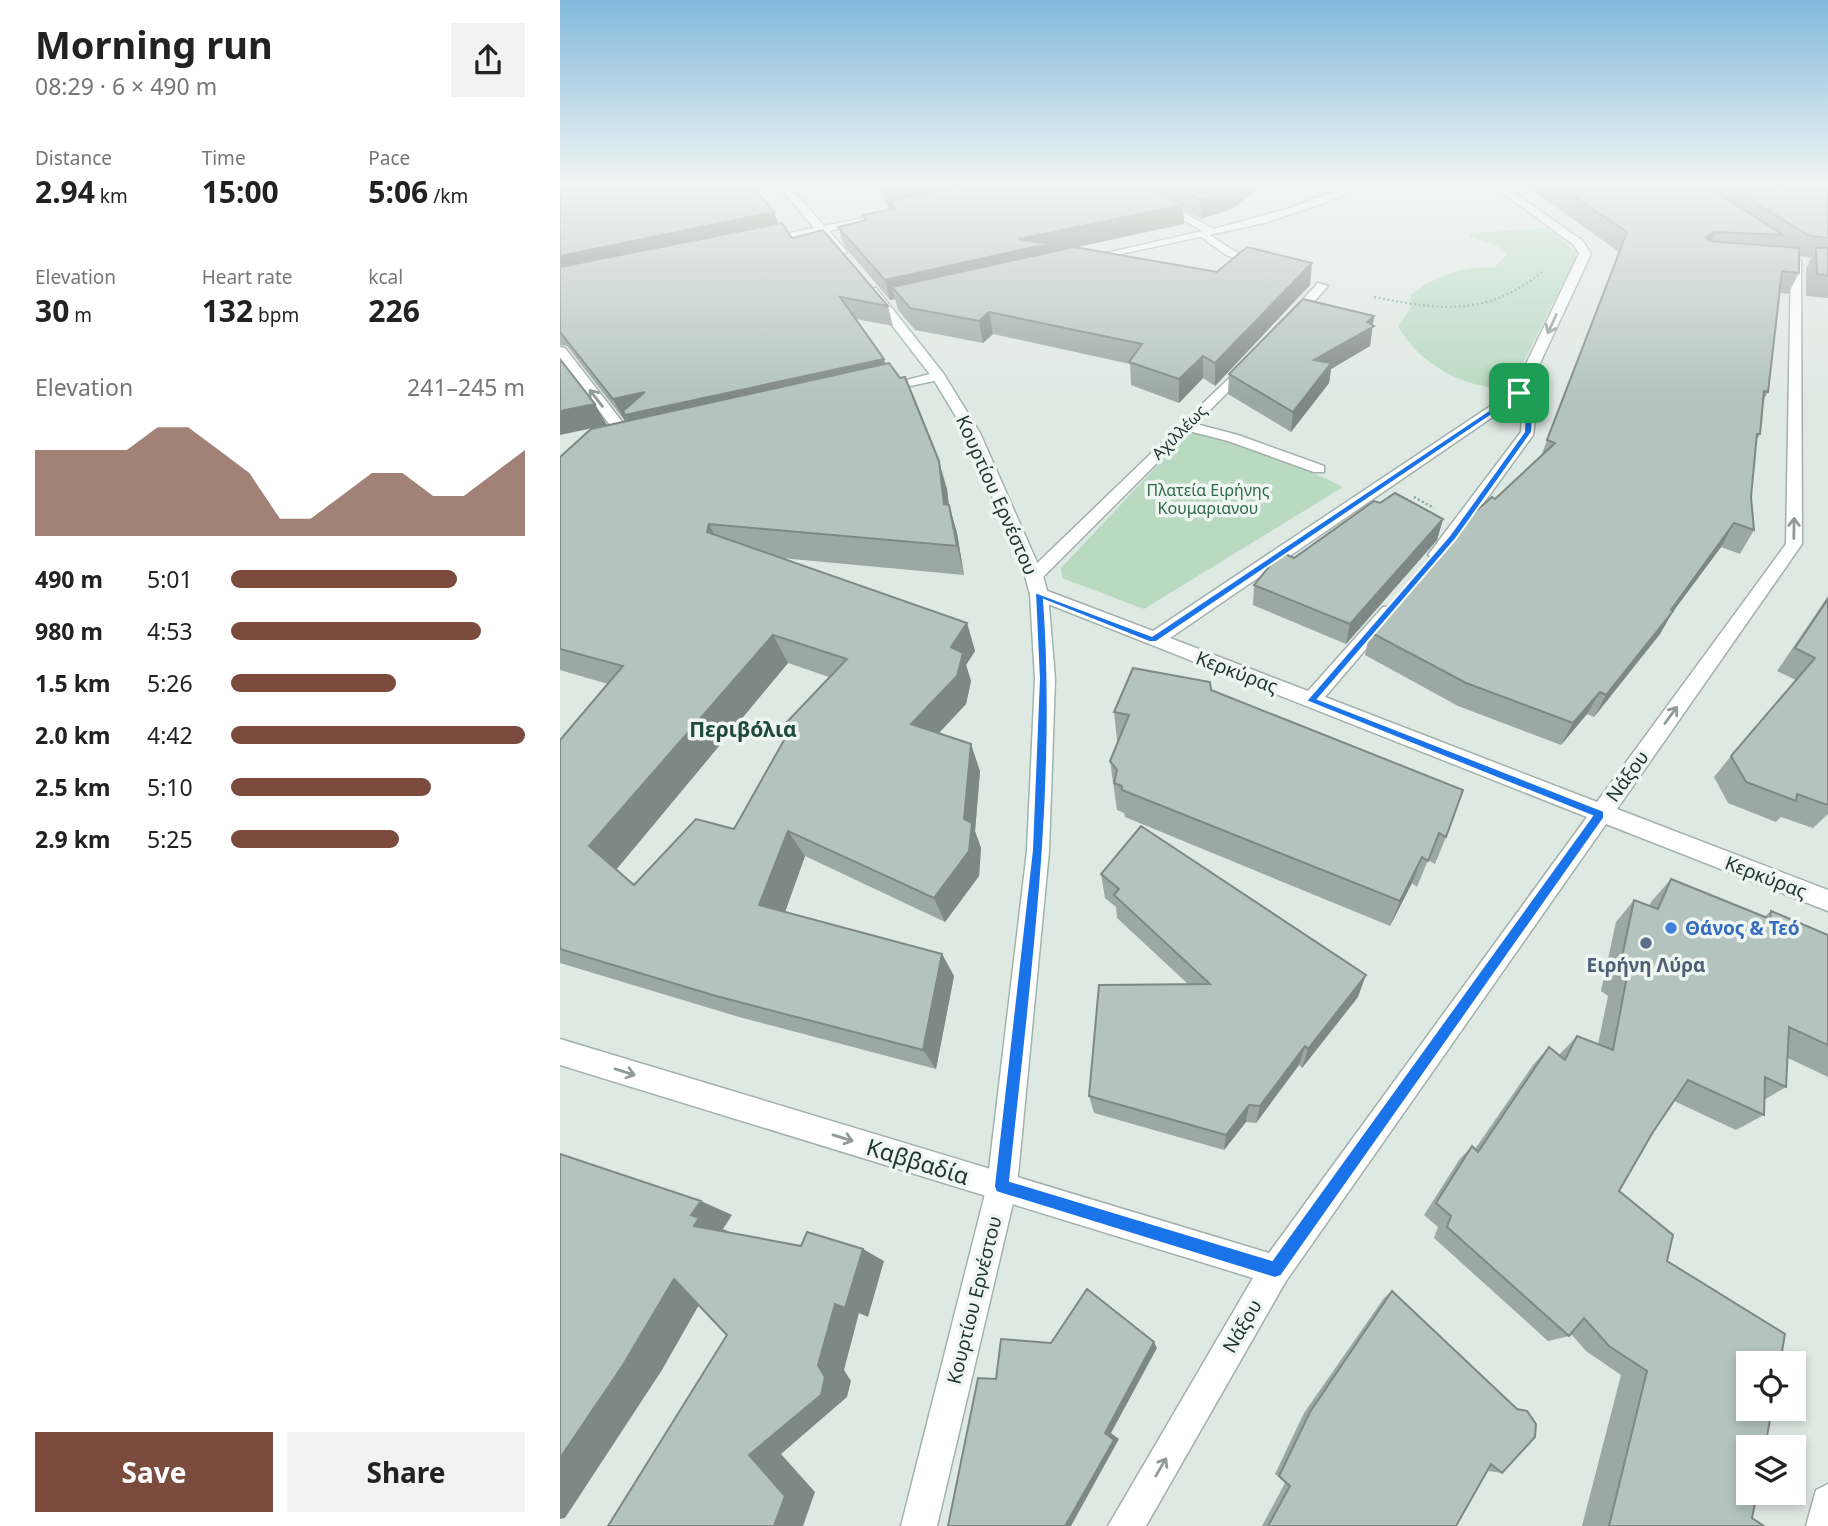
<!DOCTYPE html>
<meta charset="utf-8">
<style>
:root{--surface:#fff;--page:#f2f2f2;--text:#222;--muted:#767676;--accent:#7b4c3d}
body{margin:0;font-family:"Noto Sans",sans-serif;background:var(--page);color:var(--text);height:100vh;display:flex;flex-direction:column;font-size:26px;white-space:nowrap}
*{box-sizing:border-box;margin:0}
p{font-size:23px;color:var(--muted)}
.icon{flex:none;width:38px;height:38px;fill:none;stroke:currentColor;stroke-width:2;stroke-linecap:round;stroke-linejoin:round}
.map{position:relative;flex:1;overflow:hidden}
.sheet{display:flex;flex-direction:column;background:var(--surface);width:560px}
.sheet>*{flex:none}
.controls{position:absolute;left:1176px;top:1351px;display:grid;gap:14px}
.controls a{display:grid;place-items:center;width:70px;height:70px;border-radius:0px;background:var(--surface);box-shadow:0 4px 10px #0003;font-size:35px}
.pin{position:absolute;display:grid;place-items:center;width:60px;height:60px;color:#fff;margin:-30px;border-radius:14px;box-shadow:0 4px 10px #0006}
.round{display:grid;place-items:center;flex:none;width:74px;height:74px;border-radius:0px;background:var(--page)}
.head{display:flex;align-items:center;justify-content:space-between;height:119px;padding:0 35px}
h1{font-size:38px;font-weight:700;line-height:52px}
.figures{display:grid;grid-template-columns:repeat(3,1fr);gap:10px;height:119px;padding:7px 35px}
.figures div{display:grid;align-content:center}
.figures b{font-size:30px;font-weight:700}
.figures small{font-size:19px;font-weight:400}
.figures p{font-size:19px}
.chart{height:196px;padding:14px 35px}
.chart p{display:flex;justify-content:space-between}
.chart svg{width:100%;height:126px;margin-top:7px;fill:var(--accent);opacity:.7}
.cta{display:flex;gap:14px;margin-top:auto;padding:14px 35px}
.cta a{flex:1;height:80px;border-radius:0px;background:var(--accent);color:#fff;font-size:28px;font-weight:700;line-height:80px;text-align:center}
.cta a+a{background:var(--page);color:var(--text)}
ul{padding:0 35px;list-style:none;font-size:23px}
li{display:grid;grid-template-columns:112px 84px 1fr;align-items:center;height:52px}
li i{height:18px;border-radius:9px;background:var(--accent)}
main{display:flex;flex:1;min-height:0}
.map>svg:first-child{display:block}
</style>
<main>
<section class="sheet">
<div class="head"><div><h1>Morning run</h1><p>08:29 · 6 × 490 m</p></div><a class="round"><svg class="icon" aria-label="share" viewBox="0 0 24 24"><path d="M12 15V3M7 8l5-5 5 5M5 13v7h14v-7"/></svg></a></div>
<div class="figures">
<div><p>Distance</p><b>2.94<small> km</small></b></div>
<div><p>Time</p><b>15:00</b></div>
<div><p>Pace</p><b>5:06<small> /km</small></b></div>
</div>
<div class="figures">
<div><p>Elevation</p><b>30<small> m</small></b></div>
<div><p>Heart rate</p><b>132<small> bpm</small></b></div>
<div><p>kcal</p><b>226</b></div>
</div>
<div class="chart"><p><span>Elevation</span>241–245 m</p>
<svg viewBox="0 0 160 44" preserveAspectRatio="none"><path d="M0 44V14L10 14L20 14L30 14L40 6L50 6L60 14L70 22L80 38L90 38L100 30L110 22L120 22L130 30L140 30L150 22L160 14V44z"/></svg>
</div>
<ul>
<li><b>490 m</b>5:01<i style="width:77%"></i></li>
<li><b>980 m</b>4:53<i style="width:85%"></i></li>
<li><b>1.5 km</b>5:26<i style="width:56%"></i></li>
<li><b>2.0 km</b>4:42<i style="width:100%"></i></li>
<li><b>2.5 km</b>5:10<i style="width:68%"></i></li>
<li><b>2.9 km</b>5:25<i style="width:57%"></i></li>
</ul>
<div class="cta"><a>Save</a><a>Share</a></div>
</section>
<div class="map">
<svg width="1268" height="1526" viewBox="0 0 1268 1526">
<rect width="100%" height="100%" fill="#dfe9e4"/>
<path fill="#b9d9c1" d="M 989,228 L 1016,252 L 1016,257 L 950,389 C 906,389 859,365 838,326 L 850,309 L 851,295 C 874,276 904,265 934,268 L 947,254 L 937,245 L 910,237 L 910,233 Z
M 629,432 C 683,445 734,462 783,487 L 584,609 L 502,578 L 501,568 Z"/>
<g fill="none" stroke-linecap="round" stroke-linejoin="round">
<defs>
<path id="lane" d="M 644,231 L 674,251 L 709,265 L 703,268 L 666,255 L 640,236 L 639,234 Z"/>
<path id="street" d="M 559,185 L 571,185 L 654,229 L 730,208 L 791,185 L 804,185 L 770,201 L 704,223 L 524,262 L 524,258 L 643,231 Z
M 932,185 L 943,185 L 1023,241 L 1031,254 L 966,393 L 976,412 L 973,435 L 883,559 L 877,560 L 868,555 L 961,432 L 962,412 L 956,401 L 610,638 L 748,691 L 823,607 L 835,607 L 838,611 L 835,615 L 765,697 L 1037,802 L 1226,544 L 1231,263 L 1241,261 L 1242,544 L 1057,809 L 1268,890 L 1268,911 L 1046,824 L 726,1281 L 586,1526 L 548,1526 L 693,1278 L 0,1065 L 0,1039 L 709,1253 L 1027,817 L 473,598 L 470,594 L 479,588 L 485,590 L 593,631 L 953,391 L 1019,254 L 1014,245 Z
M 758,283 L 768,286 L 735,323 L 727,323 L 727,317 Z
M 0,347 L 5,348 L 77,441 L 77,447 L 67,447 L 0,360 Z
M 689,359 L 694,360 L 694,366 L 636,424 L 678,435 L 764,466 L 764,472 L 754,472 L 668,441 L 629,431 L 480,580 L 468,580 L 465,576 L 468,572 Z
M 378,372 L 385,376 L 383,379 L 322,392 L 315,388 Z
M 1268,1484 L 1268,1526 L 1246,1526 L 1256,1490 Z"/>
<path id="secondary" d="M 218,185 L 228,185 L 264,226 L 324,214 L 329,217 L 269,231 L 287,252 L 281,255 L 259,233 L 201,243 L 201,239 L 254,228 Z
M 308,288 L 316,288 L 383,373 L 420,433 L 483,576 L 488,594 L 495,679 L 489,851 L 457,1186 L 377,1526 L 341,1526 L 427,1186 L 467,851 L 475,679 L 470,594 L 465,576 L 406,433 L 372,377 L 308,294 Z"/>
</defs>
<use href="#lane" stroke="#a2b0ab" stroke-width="3"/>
<use href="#street" stroke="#a2b0ab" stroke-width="3"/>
<use href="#secondary" stroke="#9fb4ac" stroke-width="3"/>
<path stroke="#81aa9d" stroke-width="2.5" stroke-dasharray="2 2.5" stroke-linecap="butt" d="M 814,297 C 880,310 927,317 982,272
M 854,497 L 874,508"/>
<use href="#lane" fill="#fff" fill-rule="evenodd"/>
<use href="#street" fill="#fff" fill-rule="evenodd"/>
<use href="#secondary" fill="#fff" fill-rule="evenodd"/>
</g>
<path fill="#9ba8a3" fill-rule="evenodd" d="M 0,185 L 214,212 L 218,223 L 232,238 L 328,306 L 333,326 L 296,319 L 325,363 L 387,489 L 389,505 L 397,533 L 404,575 L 221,558 L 407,623 L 415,651 L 406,665 L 411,681 L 406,704 L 379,733 L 420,771 L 415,832 L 421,848 L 419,876 L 385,922 L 245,856 L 225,912 L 382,954 L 394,976 L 376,1069 L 179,1017 L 0,963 L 0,740 L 48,684 L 0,670 L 0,457 L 68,421 L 65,421 L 7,346 L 0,345 ZM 228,663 L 269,677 L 226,723 L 230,731 L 174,829 L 74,885 L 56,870 Z
M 318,185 L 704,185 L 672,209 L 641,219 L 623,210 L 624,224 L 515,247 L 657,272 L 750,285 L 655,386 L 643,378 L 619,403 L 571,385 L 570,364 L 433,334 L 423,343 L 355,330 L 338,310 L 335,299 L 330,300 L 284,246 L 278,227 L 305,221 L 303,215 L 332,209 L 329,209 Z
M 965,185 L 1268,185 L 1268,298 L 1246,296 L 1246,269 L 1251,258 L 1239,256 L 1239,273 L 1228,294 L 1219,293 L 1208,392 L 1203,401 L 1200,434 L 1196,441 L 1191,497 L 1194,530 L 1180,554 L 1161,547 L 1112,613 L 1100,634 L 1034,717 L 1027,714 L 1001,745 L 898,706 L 805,655 L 810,632 L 935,499 L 981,456 L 1059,252 Z
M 814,316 L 810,346 L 771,369 L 769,383 L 731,432 L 668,394 L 669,374 Z
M 883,519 L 877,540 L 786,644 L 693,605 L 694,585 L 734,558 Z
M 1268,596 L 1268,814 L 1253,828 L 1221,817 L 1216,822 L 1168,803 L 1154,777 L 1171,756 L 1236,680 L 1217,671 Z
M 651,690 L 886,837 L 875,864 L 868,860 L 857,887 L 852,883 L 830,926 L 565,817 L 564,813 L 557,810 L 550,761 L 558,741 L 557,741 L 554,712 Z
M 541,874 L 798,997 L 742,1068 L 739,1065 L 696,1123 L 686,1122 L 664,1150 L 534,1113 L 529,1096 L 628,984 L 557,918 L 556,907 L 545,898 Z
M 1111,879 L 1204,917 L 1211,911 L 1268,935 L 1268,1077 L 1228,1058 L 1226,1087 L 1204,1100 L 1204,1115 L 1176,1130 L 1114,1101 L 1093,1132 L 1059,1191 L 1107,1261 L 1192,1518 L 1204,1526 L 1022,1526 L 1061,1375 L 1026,1351 L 1011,1334 L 1009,1336 L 988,1341 L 874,1238 L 878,1227 L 864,1215 L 899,1160 L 912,1146 L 915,1149 L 973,1065 L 989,1047 L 999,1055 L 1017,1036 L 1038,1044 L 1048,996 L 1041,991 L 1056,922 L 1074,900 L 1089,906 L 1091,902 Z
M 832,1291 L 942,1473 L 928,1471 L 896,1526 L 702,1526 L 725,1483 L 715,1474 L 744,1413 L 824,1298 Z"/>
<path fill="#7e8884" d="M 356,185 L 451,185 L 330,201 L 332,209 L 329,209 L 325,191 Z
M 680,185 L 704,185 L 672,209 L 641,219 L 641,200 Z
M 623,205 L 624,224 L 332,287 L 335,299 L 330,300 L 325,280 L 459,239 Z
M 214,212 L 220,231 L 0,277 L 0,256 Z
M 1155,232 L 1146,252 L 1146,237 Z
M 752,263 L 750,285 L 655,386 L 655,363 Z
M 429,312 L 433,334 L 423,343 L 419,321 Z
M 814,316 L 810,346 L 771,369 L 769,383 L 731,432 L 733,412 L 754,360 Z
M 643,356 L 643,378 L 619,403 L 619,379 Z
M 324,359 L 330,380 L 77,436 L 65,415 L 63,411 L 67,420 L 65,421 L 53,399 L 85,392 Z
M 35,404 L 47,425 L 0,435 L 0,411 Z
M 379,461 L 387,489 L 392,533 L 384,504 Z
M 389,505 L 397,533 L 404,575 L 397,546 Z
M 883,519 L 877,540 L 786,644 L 790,624 Z
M 1174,523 L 1161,547 L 1112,613 L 1100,634 L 1034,717 L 1046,695 L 1111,610 Z
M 149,524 L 164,553 L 147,532 Z
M 407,623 L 415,651 L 406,665 L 411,681 L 406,704 L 362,751 L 351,724 L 391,647 Z
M 213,635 L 228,663 L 55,871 L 29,846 Z
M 1040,692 L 1027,714 L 1001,745 L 1013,723 Z
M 411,744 L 420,771 L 415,831 L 421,848 L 419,876 L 385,922 L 374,898 L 404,819 Z
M 228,831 L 245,856 L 219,929 L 199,905 Z
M 862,857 L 852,883 L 830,926 L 840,901 Z
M 382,954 L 394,976 L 376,1069 L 363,1050 Z
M 806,975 L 798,997 L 742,1068 L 748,1049 Z
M 745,1046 L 739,1065 L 696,1123 L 700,1106 Z
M 689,1105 L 686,1122 L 664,1150 L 666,1135 Z
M 141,1201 L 172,1215 L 163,1229 L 170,1232 L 166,1239 L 134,1226 L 131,1215 Z
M 303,1249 L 324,1261 L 308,1317 L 299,1313 L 284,1370 L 291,1381 L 287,1397 L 221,1454 L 255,1492 L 243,1526 L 214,1526 L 189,1455 L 258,1365 L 275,1304 Z
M 114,1279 L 148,1289 L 102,1370 L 5,1518 L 0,1519 L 0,1458 Z
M 594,1342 L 597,1348 L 551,1433 L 559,1439 L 511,1526 L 505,1526 L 545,1433 Z"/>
<path fill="#b4c3bd" stroke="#7e8884" stroke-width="2" fill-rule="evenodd" d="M 0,185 L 192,185 L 214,212 L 0,256 Z
M 322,185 L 356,185 L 325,191 Z
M 407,185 L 585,185 L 623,205 L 459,239 L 487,244 L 325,280 L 278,227 L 307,220 L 303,215 L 334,209 L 330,201 Z
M 611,185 L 680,185 L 672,190 L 641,200 Z
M 997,185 L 1146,185 L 1223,235 L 1155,232 L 1146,237 L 1149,241 L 1239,248 L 1239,273 L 1222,271 L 1208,392 L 1204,391 L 1200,434 L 1197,434 L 1191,497 L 1194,530 L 1174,523 L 1111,610 L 1113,611 L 1046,695 L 1040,692 L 1013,723 L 906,683 L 810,632 L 908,518 L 932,497 L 935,499 L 995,443 L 987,440 L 1067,232 Z
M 1166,185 L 1268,185 L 1268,238 L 1250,236 Z
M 222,223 L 232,238 L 263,230 L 328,306 L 280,297 L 324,359 L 65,415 L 63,411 L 85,392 L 53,399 L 0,332 L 0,267 Z
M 514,247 L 657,272 L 687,247 L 752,263 L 655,363 L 643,356 L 619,379 L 569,362 L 582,344 L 429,312 L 419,321 L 350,308 L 332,287 Z
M 1256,248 L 1268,248 L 1268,276 L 1257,274 Z
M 743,299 L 814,316 L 807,322 L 814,326 L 754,360 L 771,363 L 733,412 L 669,374 Z
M 0,359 L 35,404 L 0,411 Z
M 329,363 L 340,378 L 345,377 L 379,461 L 384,504 L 389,505 L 397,546 L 149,524 L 147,532 L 407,623 L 391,647 L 403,653 L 397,676 L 351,724 L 411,744 L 404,819 L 412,823 L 409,851 L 374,898 L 228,831 L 199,905 L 382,954 L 363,1050 L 156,996 L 0,949 L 0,740 L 63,666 L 0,649 L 0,457 L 31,429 ZM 213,635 L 287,659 L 226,723 L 232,726 L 174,829 L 136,819 L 74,885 L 29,846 Z
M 835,493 L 883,519 L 790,624 L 694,585 L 721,552 L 734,558 L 814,501 L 820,503 Z
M 1268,599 L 1268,805 L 1237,794 L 1236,801 L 1186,782 L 1171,756 L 1255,658 L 1235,648 Z
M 573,668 L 650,682 L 651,690 L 903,790 L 886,837 L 879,833 L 868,861 L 862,857 L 840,901 L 562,790 L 562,786 L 554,783 L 557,770 L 550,761 L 569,715 L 554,712 Z
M 581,826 L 806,975 L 748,1049 L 745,1046 L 700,1106 L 689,1105 L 666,1135 L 529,1096 L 539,985 L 650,984 L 554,895 L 559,889 L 541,874 Z
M 1111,879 L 1210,919 L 1211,911 L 1268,935 L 1268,1045 L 1229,1027 L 1226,1087 L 1205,1077 L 1204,1115 L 1128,1080 L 1093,1132 L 1059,1191 L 1113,1235 L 1107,1261 L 1225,1334 L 1220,1363 L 1188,1363 L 1188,1409 L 1212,1409 L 1205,1447 L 1188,1447 L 1188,1493 L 1197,1493 L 1192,1518 L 1204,1526 L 1049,1526 L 1087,1371 L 1049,1346 L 1024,1318 L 1009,1336 L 887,1227 L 891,1216 L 876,1203 L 912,1146 L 918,1152 L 989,1047 L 1005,1060 L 1017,1036 L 1053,1050 L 1067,976 L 1059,971 L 1074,900 L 1098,909 Z
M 0,1154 L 141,1201 L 131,1215 L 139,1218 L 134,1226 L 241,1246 L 247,1232 L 303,1249 L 285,1308 L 275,1304 L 258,1365 L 265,1377 L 261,1395 L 189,1455 L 225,1496 L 214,1526 L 48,1526 L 167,1335 L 114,1279 L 63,1365 L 0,1458 Z
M 527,1289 L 594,1342 L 545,1433 L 554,1440 L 505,1526 L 388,1526 L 418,1378 L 436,1379 L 441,1339 L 491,1343 Z
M 832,1291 L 957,1409 L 967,1411 L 976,1424 L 975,1437 L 942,1473 L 931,1464 L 896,1526 L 708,1526 L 730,1486 L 719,1476 L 750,1412 Z"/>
<defs><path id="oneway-shaft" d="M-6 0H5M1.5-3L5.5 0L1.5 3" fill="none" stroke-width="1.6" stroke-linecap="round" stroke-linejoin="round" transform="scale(1.75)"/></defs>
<g stroke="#909b98">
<use href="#oneway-shaft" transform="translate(992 324) rotate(115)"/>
<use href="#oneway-shaft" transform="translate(36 398) rotate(-128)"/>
<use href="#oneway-shaft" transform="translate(1234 528) rotate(-89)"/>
<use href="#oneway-shaft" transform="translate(1111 715) rotate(-54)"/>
<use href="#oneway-shaft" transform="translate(65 1072) rotate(17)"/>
<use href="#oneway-shaft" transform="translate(283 1138) rotate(17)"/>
<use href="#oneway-shaft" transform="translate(601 1467) rotate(-60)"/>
</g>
<linearGradient id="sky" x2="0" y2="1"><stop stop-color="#82b9dc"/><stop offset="0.46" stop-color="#f1f5f3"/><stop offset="1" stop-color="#f1f5f3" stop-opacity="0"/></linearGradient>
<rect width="1268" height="398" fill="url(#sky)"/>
<path fill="#1a73e8" stroke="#fff" stroke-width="2" fill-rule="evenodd" d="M 956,392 L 961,392 L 973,412 L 972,432 L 895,540 L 758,699 L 1044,811 L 1044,818 L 721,1276 L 715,1278 L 436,1192 L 434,1186 L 472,850 L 479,679 L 475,592 L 592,636 ZM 957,398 L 965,412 L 964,432 L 889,536 L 746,701 L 1032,816 L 712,1260 L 450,1181 C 470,988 498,794 484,600 L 589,642 L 596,642 Z"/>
<circle fill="#3f7fe0" stroke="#eff6f2" stroke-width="2.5" cx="1111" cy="928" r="7"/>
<circle fill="#5c6f8a" stroke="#eff6f2" stroke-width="2.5" cx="1086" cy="943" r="7"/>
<g text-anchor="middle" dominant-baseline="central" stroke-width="7" stroke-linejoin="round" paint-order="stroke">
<g font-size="16" fill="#213731" stroke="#eff6f2">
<text transform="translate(619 432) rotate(-45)">Αχιλλέως</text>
</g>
<g font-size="16" fill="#2e6b46" stroke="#eff6f2">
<text x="648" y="490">Πλατεία Ειρήνης<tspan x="648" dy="18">Κουμαριανου</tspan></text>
</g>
<g font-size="19" fill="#213731" stroke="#eff6f2">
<text transform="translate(437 495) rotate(66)">Κουρτίου Ερνέστου</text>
<text transform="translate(677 672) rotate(21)">Κερκύρας</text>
<text transform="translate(1067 776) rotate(-54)">Νάξου</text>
<text transform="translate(1206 877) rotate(21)">Κερκύρας</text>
<text transform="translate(414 1300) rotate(-76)">Κουρτίου Ερνέστου</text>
<text transform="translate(682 1326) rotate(-60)">Νάξου</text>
</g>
<g font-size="19" font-weight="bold" fill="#366cbe" stroke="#eff6f2" text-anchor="start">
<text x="1125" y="928">Θάνος &amp; Τεό</text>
</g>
<g font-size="19" font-weight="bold" fill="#4e5e75" stroke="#eff6f2">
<text x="1086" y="965">Ειρήνη Λύρα</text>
</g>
<g font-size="21" font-weight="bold" fill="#1f483e" stroke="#eff6f2">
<text x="183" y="729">Περιβόλια</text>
</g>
<g font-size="23" fill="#213731" stroke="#eff6f2">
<text transform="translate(358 1161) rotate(17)">Καββαδία</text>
</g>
</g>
</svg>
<div class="controls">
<a><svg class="icon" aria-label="locate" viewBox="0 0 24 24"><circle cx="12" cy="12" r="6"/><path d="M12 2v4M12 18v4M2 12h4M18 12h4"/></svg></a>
<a><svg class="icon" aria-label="layers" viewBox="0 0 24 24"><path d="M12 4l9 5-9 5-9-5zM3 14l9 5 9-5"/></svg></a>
</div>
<div class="pin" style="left:959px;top:393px;background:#1e9e55"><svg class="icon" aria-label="arrive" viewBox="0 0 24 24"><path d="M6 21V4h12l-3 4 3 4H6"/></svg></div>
</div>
</main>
